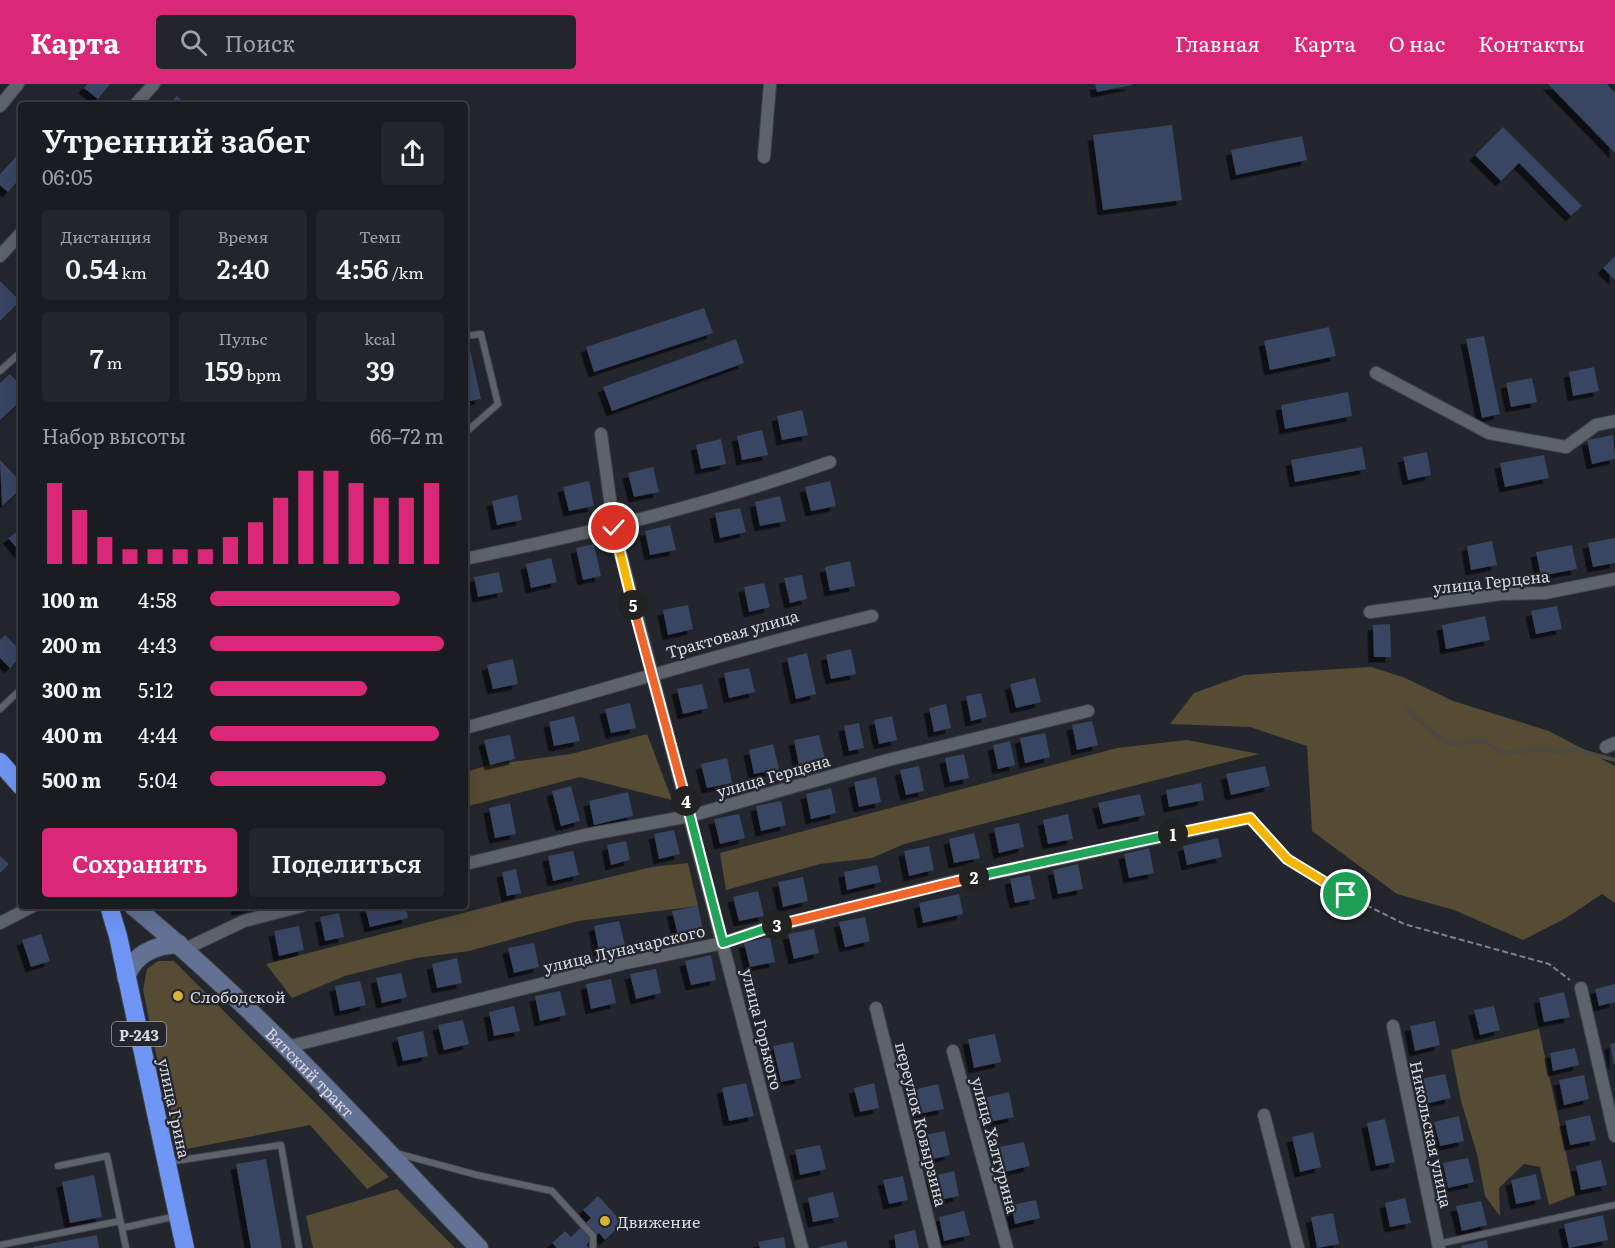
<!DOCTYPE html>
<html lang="ru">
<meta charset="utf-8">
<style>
:root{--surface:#1a1c22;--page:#23252a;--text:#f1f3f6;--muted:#9fa1a5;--line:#383a40;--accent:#db2777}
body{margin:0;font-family:Literata,serif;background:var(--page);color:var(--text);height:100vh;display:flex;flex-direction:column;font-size:22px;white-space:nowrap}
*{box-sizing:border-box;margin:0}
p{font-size:20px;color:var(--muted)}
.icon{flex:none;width:33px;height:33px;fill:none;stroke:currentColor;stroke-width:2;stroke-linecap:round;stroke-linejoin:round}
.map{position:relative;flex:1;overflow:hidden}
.side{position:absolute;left:18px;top:18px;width:450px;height:807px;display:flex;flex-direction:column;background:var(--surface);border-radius:6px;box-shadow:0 6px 24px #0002,0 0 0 2px var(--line)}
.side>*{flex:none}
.pin{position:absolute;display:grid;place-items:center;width:51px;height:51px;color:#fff;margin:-26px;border:3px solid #fff;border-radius:50%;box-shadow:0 2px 6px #0007}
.km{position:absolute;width:30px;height:30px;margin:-15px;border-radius:50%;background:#222;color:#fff;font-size:16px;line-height:30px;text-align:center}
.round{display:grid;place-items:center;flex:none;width:63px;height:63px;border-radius:6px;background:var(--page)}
.headline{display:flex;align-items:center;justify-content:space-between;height:102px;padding:0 24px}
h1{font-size:33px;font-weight:600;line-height:45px}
.stats{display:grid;grid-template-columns:repeat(3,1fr);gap:9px;height:102px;padding:6px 24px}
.stats div{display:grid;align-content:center;border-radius:6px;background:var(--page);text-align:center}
.stats b{font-size:26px;font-weight:600}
.stats small{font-size:16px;font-weight:400}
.stats p{font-size:16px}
.chart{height:168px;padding:12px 24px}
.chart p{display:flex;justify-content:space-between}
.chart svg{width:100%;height:108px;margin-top:6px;stroke:var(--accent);stroke-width:6}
.button{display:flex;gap:12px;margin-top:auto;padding:12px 24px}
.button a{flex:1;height:69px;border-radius:6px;background:var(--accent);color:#fff;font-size:24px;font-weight:600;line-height:69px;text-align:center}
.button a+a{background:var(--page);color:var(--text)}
ul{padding:0 24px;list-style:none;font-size:20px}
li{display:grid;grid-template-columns:96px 72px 1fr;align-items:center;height:45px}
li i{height:15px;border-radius:8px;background:var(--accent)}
header{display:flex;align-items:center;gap:36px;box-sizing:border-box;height:84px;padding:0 30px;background:var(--accent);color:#fff}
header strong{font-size:28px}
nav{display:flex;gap:33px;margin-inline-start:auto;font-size:21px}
.search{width:420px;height:54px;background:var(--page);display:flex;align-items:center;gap:15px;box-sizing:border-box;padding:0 21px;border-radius:6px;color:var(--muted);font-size:22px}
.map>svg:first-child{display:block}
</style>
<header>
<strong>Карта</strong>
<div class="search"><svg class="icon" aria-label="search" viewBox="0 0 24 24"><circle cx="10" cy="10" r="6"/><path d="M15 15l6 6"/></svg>Поиск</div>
<nav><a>Главная</a><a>Карта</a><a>О нас</a><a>Контакты</a></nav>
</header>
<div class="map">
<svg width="1615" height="1164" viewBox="0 0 1615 1164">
<defs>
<filter id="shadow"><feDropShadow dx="-5.5" dy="5.5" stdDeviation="0" flood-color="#0009"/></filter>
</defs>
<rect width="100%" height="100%" fill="#23262d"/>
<path fill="#554c33" d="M 1371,583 L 1403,593 L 1453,617 L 1549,647 L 1615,682 L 1615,819 L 1602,810 L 1566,834 L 1523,856 L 1454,826 L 1397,810 L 1312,747 L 1307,662 L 1250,643 L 1170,640 L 1194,609 L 1244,591 Z
M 647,650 L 672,716 L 580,693 L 465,723 L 465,688 L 490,681 L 571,670 Z
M 1187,656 L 1259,670 L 904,760 L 872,774 L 820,780 L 726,806 L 720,769 L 1117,664 Z
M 688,779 L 698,822 L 578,837 L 469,867 L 416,874 L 345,892 L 292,914 L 266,880 L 502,819 L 652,783 Z
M 158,877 L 174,877 L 389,1093 L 367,1105 L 310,1041 L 176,1067 L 143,906 L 147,885 Z
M 1539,945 L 1575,1111 L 1549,1121 L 1540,1083 L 1524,1080 L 1499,1104 L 1500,1132 L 1485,1112 L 1477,1070 L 1461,1017 L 1451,966 Z
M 397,1105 L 455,1164 L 313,1164 L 306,1132 Z"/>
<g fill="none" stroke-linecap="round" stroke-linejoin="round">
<path stroke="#4e4842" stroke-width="4" d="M 1405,624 L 1447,660 L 1485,657 L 1501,669 L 1546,665 L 1558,668 L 1575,665 L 1615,676"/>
</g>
<path fill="#384563" filter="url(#shadow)" d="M 87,0 L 110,0 L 98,15 L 84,4 Z
M 1095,0 L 1132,0 L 1132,1 L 1097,8 Z
M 1548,0 L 1607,0 L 1615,9 L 1615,69 Z
M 177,12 L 186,21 L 169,21 Z
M 1172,41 L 1182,116 L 1103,126 L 1093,51 Z
M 1503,43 L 1582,122 L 1571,132 L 1519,79 L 1501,97 L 1475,71 Z
M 1302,52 L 1307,76 L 1236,91 L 1231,66 Z
M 21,67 L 21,93 L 8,108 L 0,101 L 0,90 Z
M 1615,172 L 1615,196 L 1603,184 Z
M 0,197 L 20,217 L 0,237 Z
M 704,224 L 713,249 L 594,288 L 586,263 Z
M 1329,243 L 1336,272 L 1270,286 L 1264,257 Z
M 1484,252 L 1500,330 L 1482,334 L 1466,255 Z
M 736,255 L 744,279 L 612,327 L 603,303 Z
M 469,261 L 481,315 L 465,318 L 465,262 Z
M 1594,283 L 1599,307 L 1573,312 L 1569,288 Z
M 10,290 L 21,302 L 21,317 L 0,336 L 0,299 Z
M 1532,294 L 1537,318 L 1511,323 L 1506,299 Z
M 1348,308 L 1352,332 L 1285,345 L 1281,321 Z
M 802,326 L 808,351 L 782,356 L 777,332 Z
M 762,346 L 768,371 L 742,376 L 737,352 Z
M 1613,351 L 1615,375 L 1592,380 L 1587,356 Z
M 721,355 L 726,380 L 701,385 L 696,361 Z
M 1362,363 L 1366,385 L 1295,398 L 1291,376 Z
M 1427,368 L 1431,391 L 1408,396 L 1403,373 Z
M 1544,371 L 1549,394 L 1505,403 L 1500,379 Z
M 0,376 L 21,398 L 21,405 L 2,422 Z
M 653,383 L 659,408 L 634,413 L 628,389 Z
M 589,397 L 594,422 L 569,427 L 563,403 Z
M 830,397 L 836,422 L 811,427 L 805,403 Z
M 517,411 L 522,436 L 497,441 L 492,417 Z
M 780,412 L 786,437 L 760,442 L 755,418 Z
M 740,424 L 746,448 L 720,454 L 715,429 Z
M 670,441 L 676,466 L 650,471 L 645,447 Z
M 21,445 L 21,469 L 8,454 Z
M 1615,454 L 1615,479 L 1593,483 L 1588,459 Z
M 1492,457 L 1497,481 L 1471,486 L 1467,462 Z
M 594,460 L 601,492 L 583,496 L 576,464 Z
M 1572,461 L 1577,485 L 1541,492 L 1536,468 Z
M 551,474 L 557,498 L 531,504 L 526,480 Z
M 850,477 L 855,502 L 830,507 L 825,483 Z
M 499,488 L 503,508 L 478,513 L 474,493 Z
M 802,491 L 807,515 L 790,519 L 784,494 Z
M 764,499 L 770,523 L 749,528 L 744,503 Z
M 688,521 L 693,545 L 668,551 L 663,526 Z
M 1557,522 L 1562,545 L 1536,550 L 1531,527 Z
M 1485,532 L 1490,556 L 1446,565 L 1442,541 Z
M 1390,540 L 1391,573 L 1374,573 L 1373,541 Z
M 5,551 L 21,567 L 21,572 L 10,584 L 0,574 L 0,556 Z
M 851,565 L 856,590 L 831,595 L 826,571 Z
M 807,569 L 816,610 L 796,615 L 787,574 Z
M 513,575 L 518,600 L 493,605 L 487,581 Z
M 749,584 L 755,608 L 729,614 L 724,589 Z
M 1035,594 L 1041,618 L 1016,624 L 1010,600 Z
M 702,600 L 708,624 L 683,630 L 677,605 Z
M 981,609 L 987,633 L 971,637 L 966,612 Z
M 630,619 L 636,644 L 611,649 L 605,625 Z
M 946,620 L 951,644 L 934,648 L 929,624 Z
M 574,632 L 580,657 L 554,662 L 549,638 Z
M 892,632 L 897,656 L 879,660 L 874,636 Z
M 1092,637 L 1098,661 L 1077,666 L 1072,641 Z
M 859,639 L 864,664 L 849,667 L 844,642 Z
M 1045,649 L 1050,673 L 1025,679 L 1020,654 Z
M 510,651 L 515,675 L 490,681 L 484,656 Z
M 819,651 L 825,675 L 799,681 L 794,656 Z
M 1010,657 L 1015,681 L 998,685 L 993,661 Z
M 773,660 L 779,685 L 754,690 L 749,666 Z
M 964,670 L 969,694 L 950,698 L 945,674 Z
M 727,674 L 732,699 L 707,704 L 701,680 Z
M 919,682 L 924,707 L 906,711 L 900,686 Z
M 1265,682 L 1270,702 L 1231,711 L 1226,690 Z
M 876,693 L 881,718 L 859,723 L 854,698 Z
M 1201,699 L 1204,716 L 1169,723 L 1166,706 Z
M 571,702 L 580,737 L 561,742 L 552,707 Z
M 831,704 L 836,729 L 811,735 L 806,710 Z
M 628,708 L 633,732 L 594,741 L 589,717 Z
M 1140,710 L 1145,731 L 1103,740 L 1098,719 Z
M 781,717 L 786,741 L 761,747 L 756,722 Z
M 510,719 L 516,750 L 495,754 L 489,724 Z
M 739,730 L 745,754 L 720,760 L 714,735 Z
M 1068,730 L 1073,755 L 1048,760 L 1043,736 Z
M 1019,739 L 1024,763 L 999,769 L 994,744 Z
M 674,746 L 680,770 L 659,775 L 654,750 Z
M 974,749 L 980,774 L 954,779 L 949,755 Z
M 1218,754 L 1222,773 L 1187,781 L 1183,762 Z
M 626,757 L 630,776 L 611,781 L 607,761 Z
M 929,762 L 934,786 L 909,792 L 904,767 Z
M 1149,764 L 1154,789 L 1129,794 L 1124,770 Z
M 573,767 L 579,791 L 553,797 L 548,772 Z
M 0,772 L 9,780 L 0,789 Z
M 1078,780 L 1083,805 L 1058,810 L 1053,786 Z
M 877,781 L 881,798 L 847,806 L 844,788 Z
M 516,785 L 521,809 L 507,812 L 502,788 Z
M 1030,791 L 1035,815 L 1015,819 L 1010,795 Z
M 803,793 L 808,817 L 783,823 L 778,798 Z
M 758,807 L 764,832 L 739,837 L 733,813 Z
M 959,810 L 963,830 L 923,839 L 919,819 Z
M 236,822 L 253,822 L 253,823 L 237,826 Z
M 406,822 L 408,834 L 370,843 L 365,823 Z
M 698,822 L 703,846 L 678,851 L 672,827 Z
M 339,829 L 344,853 L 325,857 L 320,833 Z
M 865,833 L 870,857 L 845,863 L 839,838 Z
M 619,837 L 625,861 L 599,867 L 594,842 Z
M 299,842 L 304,866 L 279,872 L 274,847 Z
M 814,845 L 819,869 L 794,875 L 788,850 Z
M 41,850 L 50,877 L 31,883 L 22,856 Z
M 770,853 L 775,878 L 750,883 L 744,859 Z
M 534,859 L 539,883 L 514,889 L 508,864 Z
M 711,871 L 716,896 L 691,901 L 685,877 Z
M 457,874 L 462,899 L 437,904 L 432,880 Z
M 656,885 L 661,909 L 636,915 L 630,890 Z
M 401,889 L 407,913 L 382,919 L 376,894 Z
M 611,895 L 616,919 L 591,925 L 586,900 Z
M 360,897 L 366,921 L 340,927 L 335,902 Z
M 1615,900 L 1615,918 L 1599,922 L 1595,905 Z
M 560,907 L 566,931 L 540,937 L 535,912 Z
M 1564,908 L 1570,933 L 1544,938 L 1539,914 Z
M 514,922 L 520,947 L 494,952 L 489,928 Z
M 1494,922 L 1500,946 L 1480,951 L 1474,926 Z
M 463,936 L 469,960 L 444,966 L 438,941 Z
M 1435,937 L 1440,961 L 1415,967 L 1410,942 Z
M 423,947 L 428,972 L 403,977 L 397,953 Z
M 995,950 L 1001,978 L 974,984 L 968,955 Z
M 793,958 L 801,994 L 781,998 L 773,962 Z
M 1615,959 L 1615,980 L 1614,981 L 1610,960 Z
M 1575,964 L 1579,981 L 1553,987 L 1550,969 Z
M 1445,990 L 1451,1014 L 1425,1020 L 1420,995 Z
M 1584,991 L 1589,1015 L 1564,1021 L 1559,996 Z
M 746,999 L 754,1032 L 729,1037 L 722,1004 Z
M 874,999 L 879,1024 L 860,1028 L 854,1004 Z
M 938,1000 L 944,1025 L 918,1030 L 913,1006 Z
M 1009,1008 L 1014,1033 L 989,1038 L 983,1014 Z
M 1590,1031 L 1596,1056 L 1570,1061 L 1565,1037 Z
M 1459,1032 L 1464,1057 L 1440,1062 L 1434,1038 Z
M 1385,1035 L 1395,1078 L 1376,1082 L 1367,1039 Z
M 945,1047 L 950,1071 L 925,1077 L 920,1052 Z
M 1313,1048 L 1321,1083 L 1300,1088 L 1292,1053 Z
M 1024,1058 L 1030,1082 L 1005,1088 L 999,1063 Z
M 820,1061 L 826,1085 L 800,1091 L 795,1066 Z
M 1468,1074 L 1474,1098 L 1448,1104 L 1443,1079 Z
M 266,1075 L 282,1164 L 251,1164 L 236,1080 Z
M 1601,1076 L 1607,1101 L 1581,1106 L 1576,1082 Z
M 954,1087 L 959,1112 L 934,1117 L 929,1093 Z
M 1536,1090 L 1541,1115 L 1516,1120 L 1511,1096 Z
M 94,1091 L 102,1133 L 70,1139 L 62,1098 Z
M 903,1092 L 908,1116 L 889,1120 L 883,1096 Z
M 833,1108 L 839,1133 L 813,1138 L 808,1114 Z
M 598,1112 L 623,1139 L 605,1156 L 599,1149 L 586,1161 L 589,1164 L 557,1164 L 552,1159 L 565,1147 L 571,1153 L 591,1134 L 583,1126 Z
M 1405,1114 L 1411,1139 L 1390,1143 L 1385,1119 Z
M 1036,1116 L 1040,1134 L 1015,1140 L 1011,1121 Z
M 1481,1117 L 1487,1141 L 1462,1147 L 1456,1122 Z
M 964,1127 L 970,1151 L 944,1157 L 939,1133 Z
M 1333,1129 L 1339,1160 L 1317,1164 L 1311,1133 Z
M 1603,1131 L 1608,1156 L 1569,1164 L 1564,1140 Z
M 915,1146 L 919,1164 L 896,1164 L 894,1151 Z
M 97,1151 L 99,1164 L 33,1164 L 33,1163 Z
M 784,1153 L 786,1164 L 760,1164 L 758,1158 Z
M 1487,1156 L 1488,1164 L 1462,1164 L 1461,1162 Z
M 846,1157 L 848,1164 L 819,1164 L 819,1163 Z"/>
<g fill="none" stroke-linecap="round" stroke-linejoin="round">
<defs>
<path id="lane" d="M 465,252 L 481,250 L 498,320 L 465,349
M 0,287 L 21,268
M 0,625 L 21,605
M 396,1069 L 477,1091 L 552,1107 L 593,1152 L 593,1164
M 168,1078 L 281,1061 L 299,1164
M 58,1082 L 107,1072 L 126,1164
M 122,1144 L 177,1132
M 1438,1160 L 1615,1121
M 0,1161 L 120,1137"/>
<path id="street" d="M 135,21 L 154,0
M 0,22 L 18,0
M 764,73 L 770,0
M 0,172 L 21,149
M 1376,289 L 1489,349 L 1566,363 L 1596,341 L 1615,337
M 601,350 L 614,444 L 802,1164
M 465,475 C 590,449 709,421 830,378
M 1370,528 L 1501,510 L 1545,509 L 1615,495
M 465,644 C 601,607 735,565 872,532
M 1606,663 L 1615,659
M 465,780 L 585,751 L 690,732 L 888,676 L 1088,627
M 0,839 L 33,822
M 185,865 L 244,837 L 302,822
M 1581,904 L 1615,1052
M 876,924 L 935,1164
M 1393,942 L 1439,1164
M 287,963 L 626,879 L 723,859 L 760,846 L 951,798 L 1250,734
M 953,967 L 1007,1164
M 1264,1031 L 1298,1164"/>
<g id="secondary">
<path id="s1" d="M 133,822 C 258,925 367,1047 479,1164"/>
<path d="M 126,893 C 135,869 155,861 179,860"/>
</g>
<path id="highway" d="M 0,678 L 21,702
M 109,822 L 118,852 L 185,1164"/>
</defs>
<use href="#lane" stroke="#414349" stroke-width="8"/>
<use href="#street" stroke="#414349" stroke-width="14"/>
<use href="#secondary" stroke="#414349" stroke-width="20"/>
<use href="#highway" stroke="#414349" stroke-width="20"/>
<path stroke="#818389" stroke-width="2" stroke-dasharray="6 3" stroke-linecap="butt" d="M 1258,743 L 1287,775 L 1346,811 L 1404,840 L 1549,880 L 1570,896"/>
<use href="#lane" stroke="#5e626a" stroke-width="6"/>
<use href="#street" stroke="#5e626a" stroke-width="12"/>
<use href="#secondary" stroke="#637294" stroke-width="18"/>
<use href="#highway" stroke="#6f96f5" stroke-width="18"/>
</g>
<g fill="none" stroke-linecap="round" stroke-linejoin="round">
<defs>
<path id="split-1" d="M 1173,750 L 1250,734 L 1287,775 L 1346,811"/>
<path id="split-2" d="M 974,793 L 1173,750"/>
<path id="split-3" d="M 777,841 L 974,793"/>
<path id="split-4" d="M 686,717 L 723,859 L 777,841"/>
<path id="split-5" d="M 633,521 L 686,717"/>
<path id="split-6" d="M 614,444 L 633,521"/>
</defs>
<use href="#split-1" stroke="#fff" stroke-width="12"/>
<use href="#split-2" stroke="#fff" stroke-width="12"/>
<use href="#split-3" stroke="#fff" stroke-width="12"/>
<use href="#split-4" stroke="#fff" stroke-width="12"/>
<use href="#split-5" stroke="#fff" stroke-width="12"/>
<use href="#split-6" stroke="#fff" stroke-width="12"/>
<use href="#split-1" stroke="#f5b400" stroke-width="8"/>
<use href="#split-2" stroke="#22a559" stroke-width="8"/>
<use href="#split-3" stroke="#f0652b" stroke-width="8"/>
<use href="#split-4" stroke="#22a559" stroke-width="8"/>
<use href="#split-5" stroke="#f0652b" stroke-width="8"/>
<use href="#split-6" stroke="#f5b400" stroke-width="8"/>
</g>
<g fill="#dcb233" stroke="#23262d" stroke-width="2">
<circle cx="178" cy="912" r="6"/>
<circle cx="605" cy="1137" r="6"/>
</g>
<g text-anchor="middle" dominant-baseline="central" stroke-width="4.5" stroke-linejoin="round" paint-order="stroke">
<rect fill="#23262d" stroke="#a0a3a8" stroke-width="1.5" x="112" y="938" width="54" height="24" rx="4.5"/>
<g font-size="15" font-weight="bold" fill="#d6d8dd">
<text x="139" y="950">Р-243</text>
</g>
<g font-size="16" fill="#d6d8dd" stroke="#23262d">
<text transform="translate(1491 497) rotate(-6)">улица Герцена</text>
<text transform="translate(732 549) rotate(-16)">Трактовая улица</text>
<text transform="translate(773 691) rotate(-16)">улица Герцена</text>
<text transform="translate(624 864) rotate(-13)">улица Луначарского</text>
<text transform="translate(763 945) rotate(76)">улица Горького</text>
<text stroke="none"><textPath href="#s1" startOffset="243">Вятский тракт</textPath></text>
<text transform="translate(175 1024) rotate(78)">улица Грина</text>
<text transform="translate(922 1040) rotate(76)">переулок Ковырзина</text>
<text transform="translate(1432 1050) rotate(78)">Никольская улица</text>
<text transform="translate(996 1061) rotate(75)">улица Халтурина</text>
</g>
<g font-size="16" fill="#d6d8dd" stroke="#23262d" text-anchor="start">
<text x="190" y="912">Слободской</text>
<text x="617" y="1137">Движение</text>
</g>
</g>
</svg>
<div class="pin" style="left:1346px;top:811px;background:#1e9e55"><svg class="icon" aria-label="arrive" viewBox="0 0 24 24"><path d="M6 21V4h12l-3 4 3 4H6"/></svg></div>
<div class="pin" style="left:614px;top:444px;background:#d93025"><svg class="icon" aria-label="check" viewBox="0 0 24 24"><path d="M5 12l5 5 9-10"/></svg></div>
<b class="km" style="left:1173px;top:750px">1</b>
<b class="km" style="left:974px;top:793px">2</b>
<b class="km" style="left:777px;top:841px">3</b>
<b class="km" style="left:686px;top:717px">4</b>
<b class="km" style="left:633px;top:521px">5</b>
<section class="side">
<div class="headline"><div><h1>Утренний забег</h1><p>06:05</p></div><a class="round"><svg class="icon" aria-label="share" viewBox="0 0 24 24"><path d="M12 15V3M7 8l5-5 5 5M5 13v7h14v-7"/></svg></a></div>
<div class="stats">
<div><p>Дистанция</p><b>0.54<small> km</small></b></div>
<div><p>Время</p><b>2:40</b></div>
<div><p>Темп</p><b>4:56<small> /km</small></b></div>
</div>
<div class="stats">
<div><b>7<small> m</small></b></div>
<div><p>Пульс</p><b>159<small> bpm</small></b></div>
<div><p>kcal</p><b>39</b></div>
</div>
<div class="chart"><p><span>Набор высоты</span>66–72 m</p>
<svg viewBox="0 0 160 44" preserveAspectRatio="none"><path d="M5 44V11M15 44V22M25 44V33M35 44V38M45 44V38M55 44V38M65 44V38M75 44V33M85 44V27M95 44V17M105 44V6M115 44V6M125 44V11M135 44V17M145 44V17M155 44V11"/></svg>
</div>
<ul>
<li><b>100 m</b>4:58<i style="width:81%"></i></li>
<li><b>200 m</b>4:43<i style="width:100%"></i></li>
<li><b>300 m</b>5:12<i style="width:67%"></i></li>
<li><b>400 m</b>4:44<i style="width:98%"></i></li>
<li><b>500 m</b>5:04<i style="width:75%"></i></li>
</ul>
<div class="button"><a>Сохранить</a><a>Поделиться</a></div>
</section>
</div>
